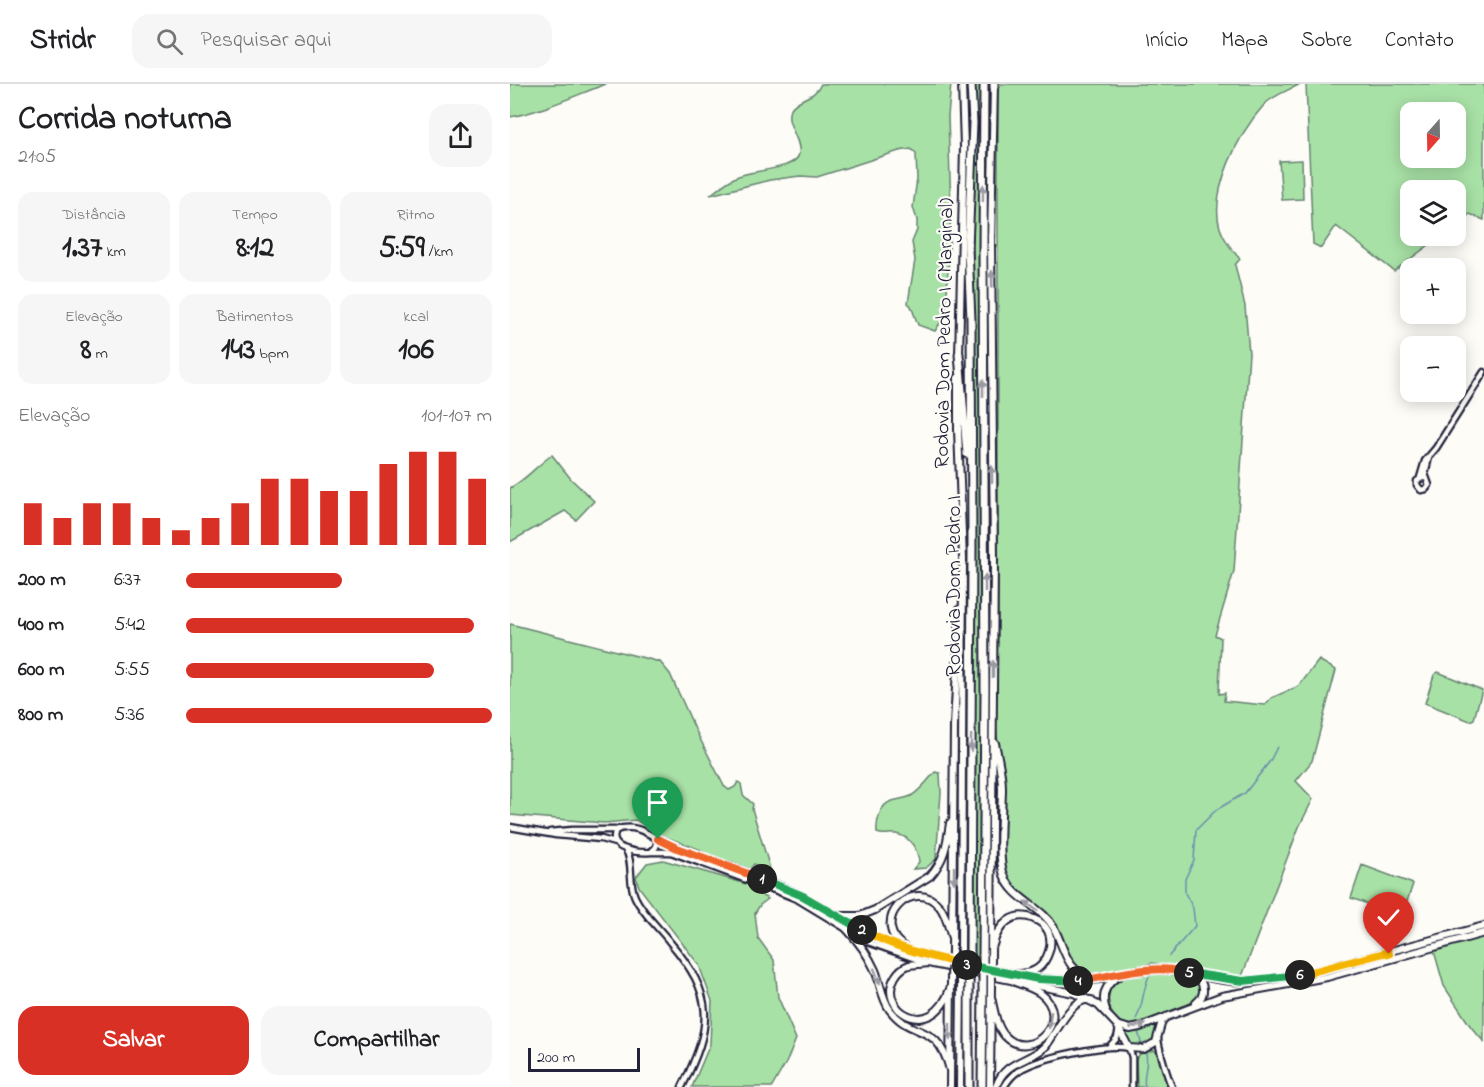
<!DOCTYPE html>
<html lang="pt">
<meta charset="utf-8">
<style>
:root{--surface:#fff;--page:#f6f6f6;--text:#202124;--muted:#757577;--line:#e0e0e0;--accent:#d93025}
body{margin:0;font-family:"Indie Flower",sans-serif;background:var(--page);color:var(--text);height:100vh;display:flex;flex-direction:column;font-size:22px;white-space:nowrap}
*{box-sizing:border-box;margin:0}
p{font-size:20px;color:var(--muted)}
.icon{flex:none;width:33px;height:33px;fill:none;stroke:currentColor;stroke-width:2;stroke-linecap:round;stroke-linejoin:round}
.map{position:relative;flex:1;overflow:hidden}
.panel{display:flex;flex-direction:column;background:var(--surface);width:510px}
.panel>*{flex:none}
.needle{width:39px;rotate:200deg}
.controls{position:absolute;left:890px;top:18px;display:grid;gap:12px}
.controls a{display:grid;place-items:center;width:66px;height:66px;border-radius:12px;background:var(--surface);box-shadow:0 3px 15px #0003;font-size:30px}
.scale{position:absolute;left:18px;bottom:15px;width:112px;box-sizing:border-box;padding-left:6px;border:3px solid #22223b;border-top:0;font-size:16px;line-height:21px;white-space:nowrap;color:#22223b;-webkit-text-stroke:4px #fdfcf7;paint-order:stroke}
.pin{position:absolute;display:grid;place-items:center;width:51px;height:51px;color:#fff;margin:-62px -26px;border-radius:50% 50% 50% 0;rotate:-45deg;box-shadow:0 0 6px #0007}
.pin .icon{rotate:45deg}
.km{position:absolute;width:30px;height:30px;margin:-15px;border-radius:50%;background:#222;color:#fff;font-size:16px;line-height:30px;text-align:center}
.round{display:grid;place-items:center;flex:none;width:63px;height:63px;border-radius:18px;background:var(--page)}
.head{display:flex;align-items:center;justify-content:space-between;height:102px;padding:0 18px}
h1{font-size:33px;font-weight:800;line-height:45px}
.stats{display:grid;grid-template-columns:repeat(3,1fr);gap:9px;height:102px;padding:6px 18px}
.stats div{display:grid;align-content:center;border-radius:15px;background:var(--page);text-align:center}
.stats b{font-size:30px;font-weight:800}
.stats small{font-size:16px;font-weight:400}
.stats p{font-size:16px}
.chart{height:168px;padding:12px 18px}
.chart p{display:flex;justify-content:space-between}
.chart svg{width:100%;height:108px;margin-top:6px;stroke:var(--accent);stroke-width:6}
.primary-button{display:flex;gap:12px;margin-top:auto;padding:12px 18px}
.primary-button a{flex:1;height:69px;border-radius:18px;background:var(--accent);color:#fff;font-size:24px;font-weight:800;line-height:69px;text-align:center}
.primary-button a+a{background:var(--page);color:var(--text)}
ul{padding:0 18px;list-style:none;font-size:20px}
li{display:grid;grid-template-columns:96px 72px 1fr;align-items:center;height:45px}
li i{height:15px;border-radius:8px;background:var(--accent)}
header{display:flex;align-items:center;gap:36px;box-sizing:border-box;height:84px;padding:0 30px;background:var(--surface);border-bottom:2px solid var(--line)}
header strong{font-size:28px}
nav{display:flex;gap:33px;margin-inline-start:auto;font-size:21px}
.search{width:420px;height:54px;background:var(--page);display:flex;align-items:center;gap:15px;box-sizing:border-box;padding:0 21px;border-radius:18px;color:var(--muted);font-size:22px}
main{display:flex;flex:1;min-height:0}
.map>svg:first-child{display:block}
</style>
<header>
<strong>Stridr</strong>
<div class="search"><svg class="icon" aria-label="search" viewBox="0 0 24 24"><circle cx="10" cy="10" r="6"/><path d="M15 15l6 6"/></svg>Pesquisar aqui</div>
<nav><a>Início</a><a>Mapa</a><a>Sobre</a><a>Contato</a></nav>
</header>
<main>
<section class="panel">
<div class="head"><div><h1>Corrida noturna</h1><p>21:05</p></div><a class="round"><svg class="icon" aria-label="share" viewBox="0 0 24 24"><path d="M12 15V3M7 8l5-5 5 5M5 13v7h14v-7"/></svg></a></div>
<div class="stats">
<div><p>Distância</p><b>1.37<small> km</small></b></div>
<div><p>Tempo</p><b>8:12</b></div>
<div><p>Ritmo</p><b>5:59<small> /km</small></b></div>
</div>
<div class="stats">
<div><p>Elevação</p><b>8<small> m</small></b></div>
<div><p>Batimentos</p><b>143<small> bpm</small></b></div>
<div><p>kcal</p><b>106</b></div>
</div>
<div class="chart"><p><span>Elevação</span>101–107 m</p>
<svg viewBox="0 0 160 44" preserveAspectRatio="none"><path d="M5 44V27M15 44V33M25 44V27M35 44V27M45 44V33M55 44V38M65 44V33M75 44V27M85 44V17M95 44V17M105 44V22M115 44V22M125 44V11M135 44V6M145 44V6M155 44V17"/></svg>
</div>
<ul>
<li><b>200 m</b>6:37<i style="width:51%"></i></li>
<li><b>400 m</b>5:42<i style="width:94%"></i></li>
<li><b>600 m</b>5:55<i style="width:81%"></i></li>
<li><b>800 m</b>5:36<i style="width:100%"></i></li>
</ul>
<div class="primary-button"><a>Salvar</a><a>Compartilhar</a></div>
</section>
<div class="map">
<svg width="974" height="1003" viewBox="0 0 974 1003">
<rect width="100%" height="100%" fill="#fdfcf7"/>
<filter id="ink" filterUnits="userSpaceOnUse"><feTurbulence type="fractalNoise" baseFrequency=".0167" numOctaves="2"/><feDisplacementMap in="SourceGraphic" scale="12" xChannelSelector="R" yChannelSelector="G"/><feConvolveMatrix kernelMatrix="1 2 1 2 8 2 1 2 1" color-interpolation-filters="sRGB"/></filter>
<g filter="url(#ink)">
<path fill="#a8e1a6" stroke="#658270" stroke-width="1.5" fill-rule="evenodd" d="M 0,0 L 96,0 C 64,12 33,27 0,33 Z
M 311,0 L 441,0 L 438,32 L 441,126 L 436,230 L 425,247 L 408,241 L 401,222 L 398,219 L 405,176 L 402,158 L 407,146 L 407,136 L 403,123 L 407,95 L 406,70 L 401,65 L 389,67 L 307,93 L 290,92 L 260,96 L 200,111 C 208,105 217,97 226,93 C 241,86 286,86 289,70 C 292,56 274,39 280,26 C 287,13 305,15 311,0 Z
M 464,0 L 471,0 C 472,58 469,115 469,173 C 471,403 472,633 470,863 L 468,877 L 463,877 L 465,456 L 463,147 L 465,47 Z
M 488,0 L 790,0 C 779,6 762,12 754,21 C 729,49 699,107 710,144 C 714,156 722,166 730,175 L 725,181 L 735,222 L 739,269 L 724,487 L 705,551 L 711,554 L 709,610 L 715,609 L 714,617 L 755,621 L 761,614 L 789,602 L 809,576 L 826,586 L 802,677 L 786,697 L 803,715 L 789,743 L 731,895 L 642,879 L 615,889 L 578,893 L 566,884 L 543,842 L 511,811 L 502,798 L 492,776 L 491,691 L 483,608 L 488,560 Z
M 796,0 L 974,0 L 974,136 L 960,130 L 945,141 L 945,106 L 900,106 L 900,152 L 931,152 L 884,187 L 826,142 L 811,164 L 803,160 ZM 900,28 L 945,28 L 945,74 L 900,74 Z
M 792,76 L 793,115 L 772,116 L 769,77 Z
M 42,371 L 61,395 L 84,417 L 66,436 L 55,427 L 0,458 L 0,404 C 16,396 27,381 42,371 Z
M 0,540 L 150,578 L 160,590 L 185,645 L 214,702 L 219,706 L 225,703 L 228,698 L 231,700 L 233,711 L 243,720 L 242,725 L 262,791 L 248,788 L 248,782 L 244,780 L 240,785 L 197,771 L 191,766 L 153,752 L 126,736 L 94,739 L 0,731 Z
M 928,588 L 972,606 L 964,635 L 960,637 L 915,619 L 924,591 Z
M 425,688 L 430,689 L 431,709 L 426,775 L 416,784 L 403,785 L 409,778 C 408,766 400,752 386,750 C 379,749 374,752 367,749 C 366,738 370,720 382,717 C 389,715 394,715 401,712 C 410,707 418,696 425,688 Z
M 153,776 L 247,803 L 252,812 L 258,815 L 250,821 L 245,829 L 248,854 L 264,876 L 268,913 L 286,955 L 277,977 L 262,1003 L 182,1003 L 200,960 L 202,917 L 189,881 L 129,803 L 126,793 L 137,779 Z
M 852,781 L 903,800 L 892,832 L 841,814 Z
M 974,852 L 974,958 L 961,943 L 934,902 L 924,867 Z
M 651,887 C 667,890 706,891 685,917 C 672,923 638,941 626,942 C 599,944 588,907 611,894 C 622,887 639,888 651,887 Z
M 651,935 C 647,949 645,963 628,962 C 624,962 622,963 619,959 C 617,955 615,949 614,945 Z
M 644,966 L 650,972 L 658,1003 L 627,1003 L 626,975 L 630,970 Z"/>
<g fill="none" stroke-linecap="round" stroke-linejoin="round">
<path stroke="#698dad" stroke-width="1.5" d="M 659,872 L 685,842 L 683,824 L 675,809 L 675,795 L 684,776 L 686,746 L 706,726 L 735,709 L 760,677 L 767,663
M 626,935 C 634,921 632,905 640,890
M 628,947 L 632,962
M 635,1003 C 632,991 639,981 636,970"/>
<defs>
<path id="tertiary" d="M 910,394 L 915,377 L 926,364 L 974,288
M 916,394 L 912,394 L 907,397 L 907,401 L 911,406 L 916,405 L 919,401 L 915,390 L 919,373
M 0,743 L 46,751 L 91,755 L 105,759
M 40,748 L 62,746 L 106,746
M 148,755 L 146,763 L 141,768 C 128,769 96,766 106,746 C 129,738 142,754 161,762 C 205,779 252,791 294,813 C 328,830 358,854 395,865
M 115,765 C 124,776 118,798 125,813 C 133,830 148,843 159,857 C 206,912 203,941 172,1003
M 141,768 L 161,768 L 267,807 L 287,815 L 358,858 L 414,878
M 648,954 C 648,962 658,995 662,1003
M 599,963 L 607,954 L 609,945
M 494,1003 C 498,996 503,990 510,986 C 528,974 598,959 619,964 L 622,973 L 622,1003"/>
<path id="primary" d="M 326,832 L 350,832 L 365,826 L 420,792 C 435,776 437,759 440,739
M 336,844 C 348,857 358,870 365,886 C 370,898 372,915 380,926 C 403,956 427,936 440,986
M 443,857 C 439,846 437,832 430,823 C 404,790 355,839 397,865 C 402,868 408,869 414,871 C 443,879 473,885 502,890 C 534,897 566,899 597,894 C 609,891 621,887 633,886 C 668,881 701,899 736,897 C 783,896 828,882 873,869 C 907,860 940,851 974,842
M 442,866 L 444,642 L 450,525
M 440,905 C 421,960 366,925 385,893 C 388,888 393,883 399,881 C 405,880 412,880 418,879 L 564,909 L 588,921 L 607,941 L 620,945 L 630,943 L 712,912 L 817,893 L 974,849
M 686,919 C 696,911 695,900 686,892
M 596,926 C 591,912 595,900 609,892
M 607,941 L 619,964 L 634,965 L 646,958 L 652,937 L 656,933
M 440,1003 L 441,894"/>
<path id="trunk" d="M 449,272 L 454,63 L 452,0
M 448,294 L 448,346 L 453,475 L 451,868
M 485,659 C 488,674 492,689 492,704 C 492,726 487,773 494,791 C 503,816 532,822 544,844 C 555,865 556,889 584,895
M 483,861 C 488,841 503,826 524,835 C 529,837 535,841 538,847 C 544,859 538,877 527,885 C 521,889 512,890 504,891
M 481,874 L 484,474 L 481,158 L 484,0
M 481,913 C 484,926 486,942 495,952 C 521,979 564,935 530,909 C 523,904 513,901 505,898
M 450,1003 L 451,896
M 480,1003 L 481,902
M 486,1003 C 494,977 518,978 535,963 C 547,949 561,912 581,916"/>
<path id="motorway" d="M 484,0 L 484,3
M 449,270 L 457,370
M 460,869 L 462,462 L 461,236 L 458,164 L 463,39 L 461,0
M 473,872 L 475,605 L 473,166 L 474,0
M 459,1003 L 459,898
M 472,1003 L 473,901"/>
</defs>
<use href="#tertiary" stroke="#22223b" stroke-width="9"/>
<use href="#primary" stroke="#22223b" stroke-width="10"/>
<use href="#trunk" stroke="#22223b" stroke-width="10"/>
<use href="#motorway" stroke="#22223b" stroke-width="11"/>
<use href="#tertiary" stroke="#fdfcf7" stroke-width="4.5"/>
<use href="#primary" stroke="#fdfcf7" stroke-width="6"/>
<use href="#trunk" stroke="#fdfcf7" stroke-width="6"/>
<use href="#motorway" stroke="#fdfcf7" stroke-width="7"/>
<defs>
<path id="primary-bridge" d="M 441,894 L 442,866"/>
<path id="trunk-bridge" d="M 451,896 L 451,868
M 481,902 L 481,874"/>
<path id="motorway-bridge" d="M 459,898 L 460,869
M 473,901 L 473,872"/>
</defs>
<use href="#primary-bridge" stroke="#22223b" stroke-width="10" stroke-linecap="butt"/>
<use href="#trunk-bridge" stroke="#22223b" stroke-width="10" stroke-linecap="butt"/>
<use href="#motorway-bridge" stroke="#22223b" stroke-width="11" stroke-linecap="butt"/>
<use href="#primary-bridge" stroke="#fdfcf7" stroke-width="6"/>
<use href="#trunk-bridge" stroke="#fdfcf7" stroke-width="6"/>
<use href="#motorway-bridge" stroke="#fdfcf7" stroke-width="7"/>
</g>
<defs><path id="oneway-solid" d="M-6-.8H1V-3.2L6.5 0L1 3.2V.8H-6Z" transform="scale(1.5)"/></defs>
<g fill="#9a9aa2">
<use href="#oneway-solid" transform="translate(473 109) rotate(-89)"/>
<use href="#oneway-solid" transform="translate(482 195) rotate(-91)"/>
<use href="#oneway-solid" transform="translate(473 304) rotate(-90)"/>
<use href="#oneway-solid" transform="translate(482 390) rotate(-91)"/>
<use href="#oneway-solid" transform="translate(475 499) rotate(-90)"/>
<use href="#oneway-solid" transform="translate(483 585) rotate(-90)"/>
<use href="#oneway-solid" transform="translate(461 659) rotate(91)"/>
<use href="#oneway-solid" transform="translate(444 791) rotate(90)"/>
<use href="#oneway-solid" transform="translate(521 822) rotate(-143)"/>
<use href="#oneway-solid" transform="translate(367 892) rotate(69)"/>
<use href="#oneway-solid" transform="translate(540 936) rotate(97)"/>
<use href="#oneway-solid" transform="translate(628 942) rotate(-14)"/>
<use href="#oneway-solid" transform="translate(440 948) rotate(90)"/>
</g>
</g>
<g fill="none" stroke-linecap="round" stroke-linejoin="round" filter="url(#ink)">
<defs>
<path id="split-1" d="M 148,755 L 167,764 L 252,795"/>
<path id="split-2" d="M 252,795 L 293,812 L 352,846"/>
<path id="split-3" d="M 352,846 C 385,864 421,873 457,881"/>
<path id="split-4" d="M 457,881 L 528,895 L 568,897"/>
<path id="split-5" d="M 568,897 C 605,892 642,879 679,889"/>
<path id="split-6" d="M 679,889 L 733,897 L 790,891"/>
<path id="split-7" d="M 790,891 L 878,868 L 879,870"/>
</defs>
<use href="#split-1" stroke="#fff" stroke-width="12"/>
<use href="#split-2" stroke="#fff" stroke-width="12"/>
<use href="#split-3" stroke="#fff" stroke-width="12"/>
<use href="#split-4" stroke="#fff" stroke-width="12"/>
<use href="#split-5" stroke="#fff" stroke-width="12"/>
<use href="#split-6" stroke="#fff" stroke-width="12"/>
<use href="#split-7" stroke="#fff" stroke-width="12"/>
<use href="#split-1" stroke="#f0652b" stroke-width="8"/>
<use href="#split-2" stroke="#22a559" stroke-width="8"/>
<use href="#split-3" stroke="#f5b400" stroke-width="8"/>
<use href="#split-4" stroke="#22a559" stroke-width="8"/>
<use href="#split-5" stroke="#f0652b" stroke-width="8"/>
<use href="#split-6" stroke="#22a559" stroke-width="8"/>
<use href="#split-7" stroke="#f5b400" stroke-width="8"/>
</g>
<g text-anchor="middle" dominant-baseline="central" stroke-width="4.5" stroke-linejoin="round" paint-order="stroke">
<g font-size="21" fill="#22223b" stroke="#fdfcf7">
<text transform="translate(435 249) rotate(-89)">Rodovia Dom Pedro I (Marginal)</text>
<text transform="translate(445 502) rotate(-90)">Rodovia Dom Pedro I</text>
</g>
</g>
</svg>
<div class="controls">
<a><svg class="needle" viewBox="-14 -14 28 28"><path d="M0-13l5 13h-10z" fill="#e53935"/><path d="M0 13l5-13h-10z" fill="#757577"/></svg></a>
<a><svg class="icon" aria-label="layers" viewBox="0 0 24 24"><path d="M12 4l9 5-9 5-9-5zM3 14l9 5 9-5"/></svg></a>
<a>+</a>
<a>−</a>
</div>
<div class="scale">200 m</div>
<div class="pin" style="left:148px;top:755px;background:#1e9e55"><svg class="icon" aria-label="arrive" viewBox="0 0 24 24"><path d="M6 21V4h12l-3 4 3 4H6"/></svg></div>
<div class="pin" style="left:879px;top:870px;background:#d93025"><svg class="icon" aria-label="check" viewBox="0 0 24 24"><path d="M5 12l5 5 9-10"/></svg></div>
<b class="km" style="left:252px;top:795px">1</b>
<b class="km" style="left:352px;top:846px">2</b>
<b class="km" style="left:457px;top:881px">3</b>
<b class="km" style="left:568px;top:897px">4</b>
<b class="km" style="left:679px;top:889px">5</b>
<b class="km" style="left:790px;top:891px">6</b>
</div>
</main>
